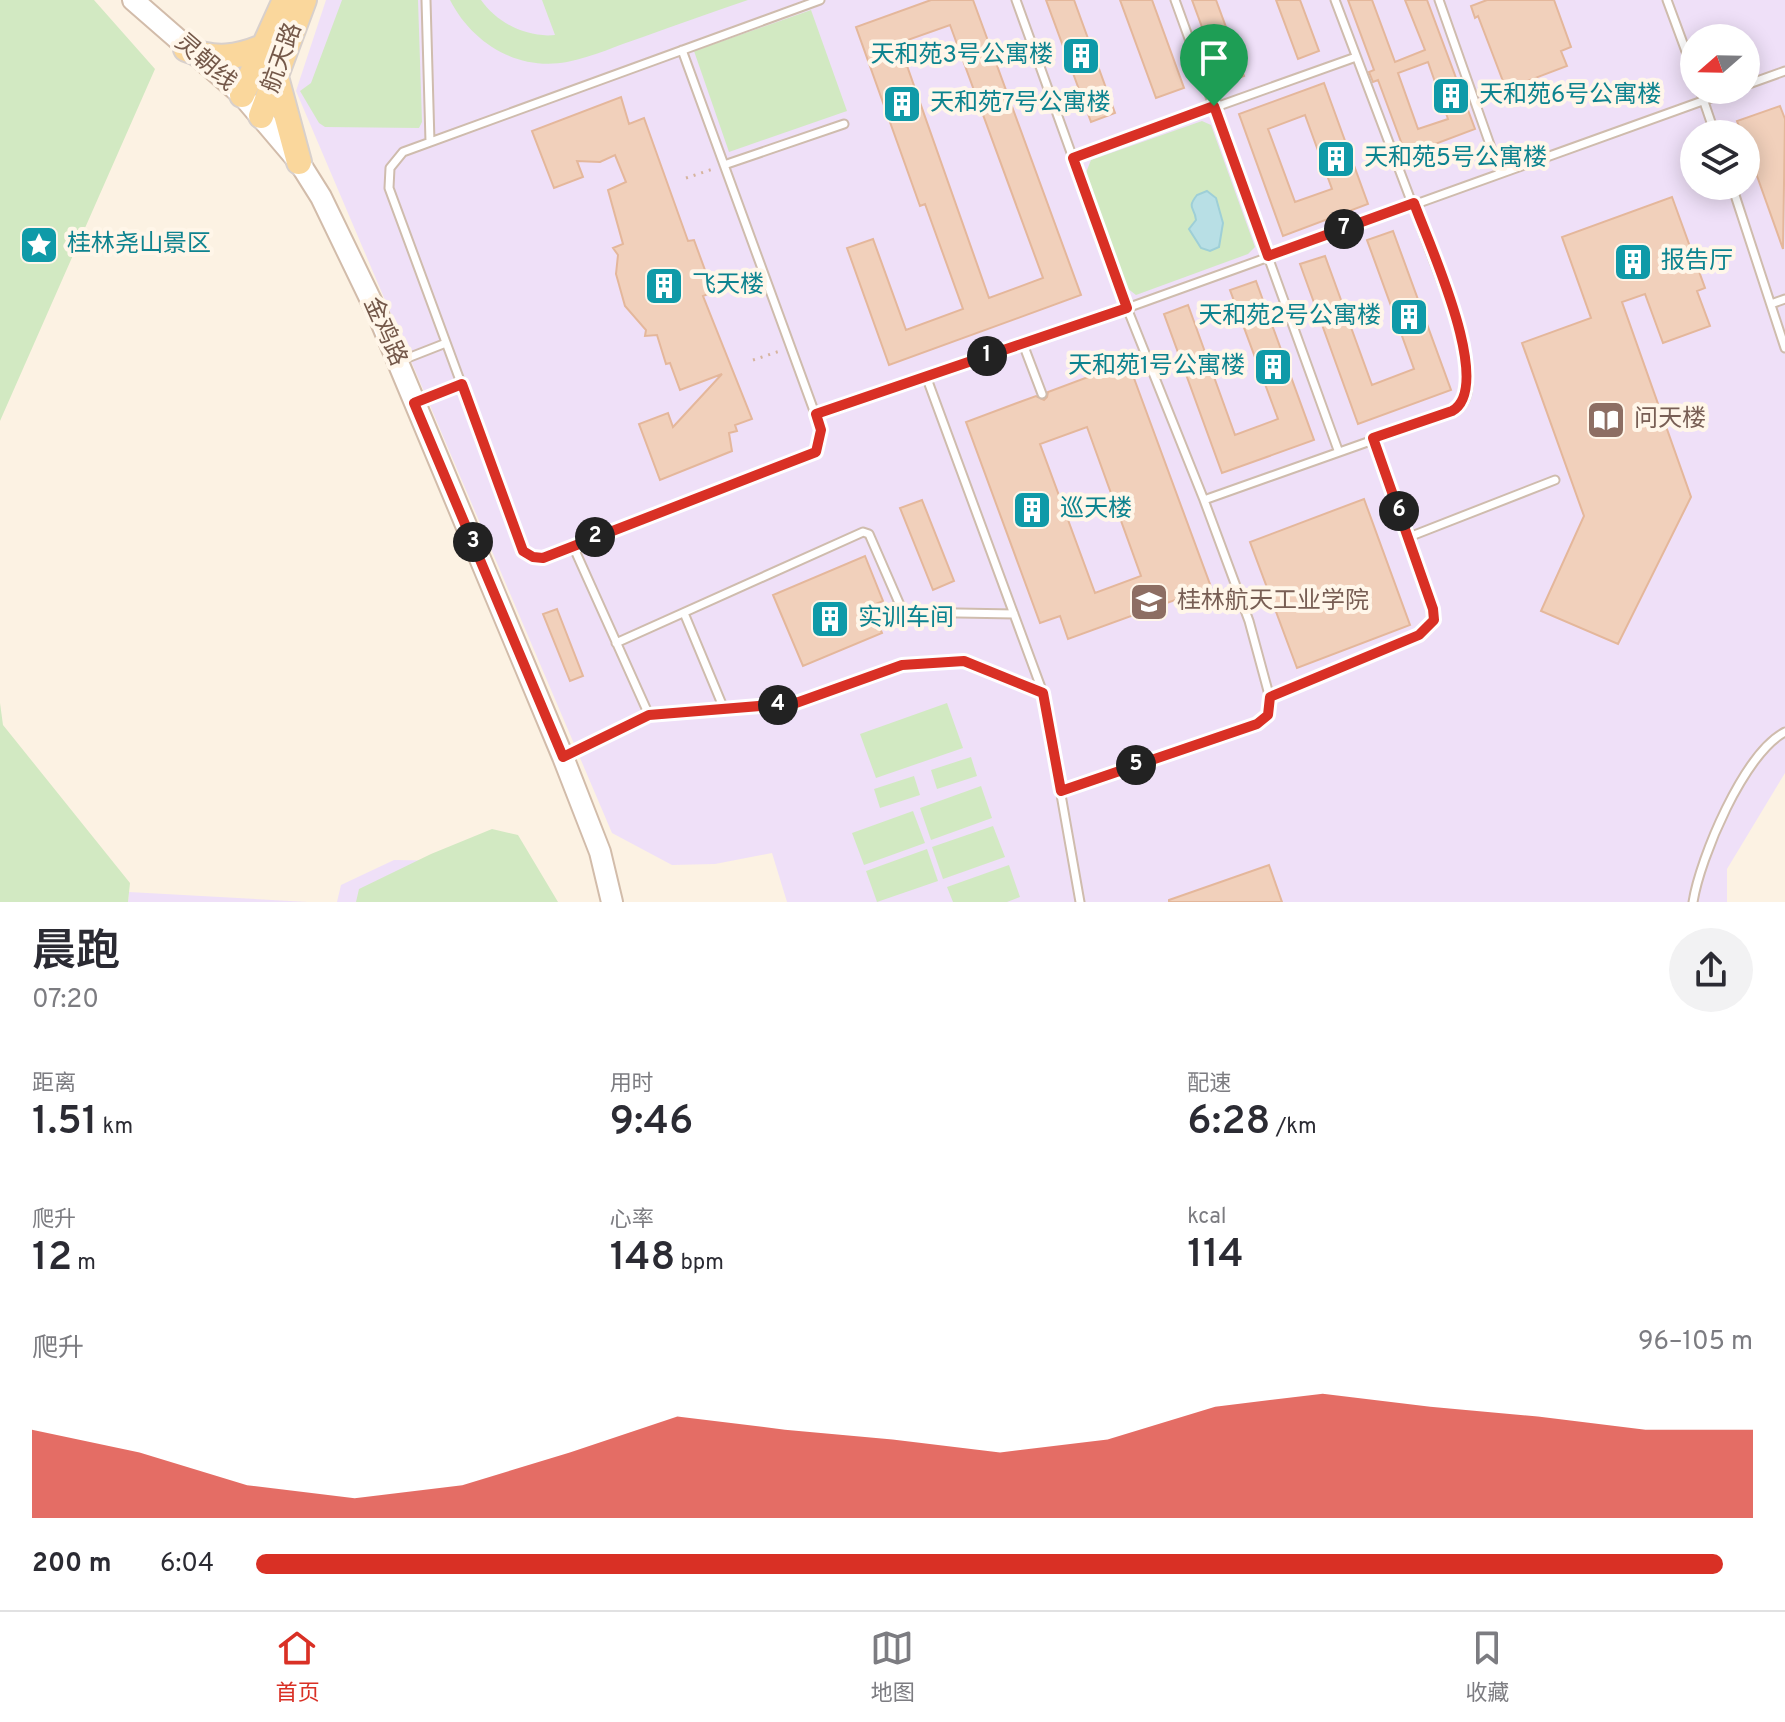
<!DOCTYPE html>
<html lang="zh">
<meta charset="utf-8">
<style>
:root{--surface:#fff;--page:#f2f2f3;--text:#2b2b33;--muted:#7c7c81;--line:#e1e1e2;--accent:#d93025}
body{margin:0;font-family:Overpass,"Noto Sans SC",sans-serif;background:var(--page);color:var(--text);height:100vh;display:flex;flex-direction:column;font-size:30px;white-space:nowrap}
*{box-sizing:border-box;margin:0}
p{font-size:26px;color:var(--muted)}
.icon{flex:none;width:44px;height:44px;fill:none;stroke:currentColor;stroke-width:2;stroke-linecap:round;stroke-linejoin:round}
.map{position:relative;height:902px;overflow:hidden}
.side{display:flex;flex-direction:column;background:var(--surface);flex:1}
.side>*{flex:none}
.needle{width:52px;rotate:250deg}
.fabs{position:absolute;left:1680px;top:24px;display:grid;gap:16px}
.fabs a{display:grid;place-items:center;width:80px;height:80px;border-radius:50%;background:var(--surface);box-shadow:0 4px 20px #0003;font-size:40px}
.pin{position:absolute;display:grid;place-items:center;width:68px;height:68px;color:#fff;margin:-82px -34px;border-radius:50% 50% 50% 0;rotate:-45deg;box-shadow:0 0 8px #0007}
.pin .icon{rotate:45deg}
.km{position:absolute;width:40px;height:40px;margin:-20px;border-radius:50%;background:#222;color:#fff;font-size:22px;line-height:40px;text-align:center}
.round{display:grid;place-items:center;flex:none;width:84px;height:84px;border-radius:42px;background:var(--page)}
.head{display:flex;align-items:center;justify-content:space-between;height:136px;padding:0 32px}
h1{font-size:44px;font-weight:600;line-height:60px}
.figures{display:grid;grid-template-columns:repeat(3,1fr);gap:12px;height:136px;padding:8px 32px}
.figures div{display:grid;align-content:center}
.figures b{font-size:40px;font-weight:600}
.figures small{font-size:22px;font-weight:400}
.figures p{font-size:22px}
.chart{height:224px;padding:16px 32px}
.chart p{display:flex;justify-content:space-between}
.chart svg{width:100%;height:144px;margin-top:8px;fill:var(--accent);opacity:.7}
ul{padding:0 32px;list-style:none;font-size:26px}
li{display:grid;grid-template-columns:128px 96px 1fr;align-items:center;height:60px}
li i{height:20px;border-radius:10px;background:var(--accent)}
.tab-bar{display:flex;justify-content:space-around;align-items:center;height:112px;border-top:2px solid var(--line);background:var(--surface);font-size:22px;color:var(--muted)}
.tab-bar a{display:grid;justify-items:center;gap:4px}
.tab-bar .active{color:var(--accent)}
.map>svg:first-child{display:block}
</style>
<div class="map">
<svg width="1785" height="902" viewBox="0 0 1785 902">
<rect width="100%" height="100%" fill="#fcf2e3"/>
<path fill="#efe0f8" fill-rule="evenodd" d="M 326,0 L 1785,0 L 1785,773 L 1727,869 L 1727,902 L 787,902 L 772,853 L 715,864 L 672,865 L 612,833 L 296,91 ZM 1694,38 L 1746,38 L 1746,90 L 1694,90 ZM 1694,134 L 1746,134 L 1746,186 L 1694,186 Z
M 394,860 L 468,861 L 541,902 L 337,902 L 341,885 Z
M 129,892 L 308,902 L 128,902 Z"/>
<path fill="#d2e9c2" d="M 0,0 L 94,0 L 155,69 L 0,421 Z
M 342,0 L 418,0 L 422,122 L 419,128 L 325,127 L 319,123 L 300,91 L 311,83 Z
M 450,0 L 481,0 C 497,23 527,38 555,35 L 542,0 L 748,0 C 713,12 678,24 643,37 C 618,45 593,57 567,62 C 517,71 472,43 450,0 Z
M 811,10 L 847,111 L 729,152 L 694,51 Z
M 1202,121 L 1211,125 L 1255,247 L 1248,254 L 1136,295 L 1127,288 L 1085,175 L 1091,160 Z
M 0,703 L 3,725 L 130,883 L 128,902 L 0,902 Z
M 947,703 L 963,748 L 876,778 L 860,734 Z
M 971,757 L 977,776 L 937,789 L 931,770 Z
M 914,776 L 920,795 L 880,808 L 874,789 Z
M 981,786 L 992,818 L 931,840 L 920,808 Z
M 913,811 L 925,843 L 864,865 L 852,833 Z
M 993,826 L 1005,857 L 943,879 L 932,847 Z
M 492,829 L 518,835 L 558,902 L 356,902 L 359,889 L 431,854 Z
M 927,849 L 938,881 L 877,902 L 866,871 Z
M 1009,865 L 1020,897 L 1007,902 L 953,902 L 947,887 Z"/>
<path fill="#b8dfe5" stroke="#9ecfd7" stroke-width="2" d="M 1207,191 L 1216,198 L 1223,223 L 1219,247 L 1210,251 L 1201,248 L 1189,229 L 1196,220 C 1195,207 1186,209 1197,195 Z"/>
<path fill="#f1d0bb" stroke="#e4b79b" stroke-width="2" fill-rule="evenodd" d="M 931,0 L 973,0 L 1081,295 L 889,365 L 847,248 L 873,239 L 906,330 L 963,309 L 925,204 L 920,206 L 856,27 ZM 950,25 L 1043,278 L 989,298 L 899,43 Z
M 1046,0 L 1074,0 L 1115,113 L 1091,122 Z
M 1120,0 L 1152,0 L 1184,88 L 1156,98 Z
M 1192,0 L 1216,0 L 1244,76 L 1223,84 Z
M 1276,0 L 1300,0 L 1319,51 L 1298,59 Z
M 1348,0 L 1372,0 L 1395,62 L 1425,50 L 1405,0 L 1427,0 L 1475,129 L 1406,155 L 1378,80 L 1373,82 L 1369,72 L 1374,70 ZM 1428,62 L 1448,119 L 1418,129 L 1398,73 Z
M 1487,0 L 1554,0 L 1571,47 L 1561,51 L 1567,66 L 1506,89 L 1478,16 L 1475,18 L 1471,6 Z
M 1324,83 L 1368,204 L 1283,236 L 1239,114 ZM 1305,115 L 1332,189 L 1295,202 L 1268,129 Z
M 621,97 L 629,124 L 644,118 L 688,241 L 694,240 L 713,292 L 703,296 L 752,419 L 735,425 L 737,431 L 729,433 L 732,451 L 660,480 L 639,424 L 668,413 L 673,427 L 722,374 L 680,390 L 670,363 L 666,364 L 657,335 L 645,336 L 646,330 L 625,306 L 616,274 L 618,255 L 613,248 L 623,244 L 608,190 L 626,182 L 615,155 L 600,162 L 577,161 L 583,177 L 554,188 L 532,131 Z
M 1780,106 L 1785,119 L 1783,249 L 1746,145 L 1746,134 L 1742,134 L 1737,121 Z
M 1672,197 L 1705,288 L 1697,291 L 1710,326 L 1663,343 L 1645,294 L 1622,302 L 1691,497 L 1618,644 L 1541,611 L 1584,516 L 1522,343 L 1591,318 L 1562,237 Z
M 1393,231 L 1451,390 L 1358,424 L 1300,264 L 1325,256 L 1372,385 L 1414,369 L 1367,240 Z
M 1256,281 L 1314,440 L 1222,473 L 1164,314 L 1188,305 L 1235,435 L 1278,419 L 1230,290 Z
M 1128,362 L 1211,587 L 1068,639 L 1060,616 L 1040,623 L 966,422 L 1036,396 L 1044,400 L 1047,397 L 1048,392 ZM 1087,427 L 1141,576 L 1095,593 L 1040,444 Z
M 1364,499 L 1410,625 L 1297,668 L 1250,542 Z
M 922,500 L 954,581 L 933,590 L 900,508 Z
M 865,556 L 883,601 L 871,606 L 882,633 L 803,666 L 773,595 Z
M 557,609 L 583,676 L 570,681 L 543,614 Z
M 1269,865 L 1282,902 L 1169,902 L 1169,900 Z"/>
<g fill="none" stroke-linecap="round" stroke-linejoin="round">
<defs>
<path id="lane" d="M 426,0 L 430,142
M 1016,0 L 1127,308 L 1204,500 L 1249,621 L 1271,702 L 1268,715 L 1257,724 L 1061,791
M 1175,0 L 1338,450
M 1439,0 L 1500,173
M 1667,0 L 1694,73
M 682,50 L 821,430 L 816,452 L 543,558 L 533,557 L 523,551 L 389,188 L 390,168 L 403,152 L 820,0
M 1746,85 L 1785,71
M 1700,90 L 1715,134
M 1073,158 L 1356,57
M 724,165 L 844,124
M 1732,186 L 1785,348
M 1771,304 L 1785,299
M 1023,344 L 1042,394
M 400,361 L 446,343
M 926,376 L 1043,693 L 1080,902
M 415,402 L 462,384
M 816,414 L 1127,308 L 1733,90
M 1204,500 L 1441,416 C 1449,413 1458,410 1463,403 C 1474,387 1465,355 1463,338 L 1335,0
M 1409,537 L 1555,480
M 573,546 L 649,715
M 684,613 L 724,709
M 616,643 L 863,532 L 869,534 L 903,612 L 1014,614
M 1270,697 L 1419,635 L 1434,620 L 1433,609 L 1373,438
M 565,756 L 649,715 L 796,703 L 902,665 L 964,661 L 1043,693
M 1693,902 C 1700,858 1744,753 1785,732"/>
<path id="secondary" d="M 133,0 L 242,95 L 299,162 L 321,197 L 379,317 L 563,757 L 600,852 L 612,902"/>
<path id="primary" d="M 186,49 C 215,61 237,58 265,46
M 276,77 L 299,162
M 242,95 L 285,0
M 261,116 L 304,0"/>
</defs>
<use href="#lane" stroke="#cfbcad" stroke-width="11"/>
<use href="#secondary" stroke="#d2bcaa" stroke-width="24"/>
<use href="#primary" stroke="#d8d0cc" stroke-width="28"/>
<path stroke="#d6b49e" stroke-width="3" stroke-dasharray="2 6" stroke-linecap="butt" d="M 686,178 L 713,169
M 753,360 L 780,351"/>
<use href="#lane" stroke="#fff" stroke-width="7"/>
<use href="#secondary" stroke="#fff" stroke-width="20"/>
<use href="#primary" stroke="#fad79c" stroke-width="24"/>
</g>
<g fill="none" stroke-linecap="round" stroke-linejoin="round">
<defs>
<path id="route" d="M 1214,106 L 1268,256 L 1414,203 C 1427,240 1496,387 1452,411 L 1373,438 L 1433,609 L 1434,620 L 1419,635 L 1270,697 L 1268,715 L 1257,724 L 1061,791 L 1043,693 L 964,661 L 902,665 L 796,703 L 649,715 L 563,757 L 414,403 L 462,384 L 523,551 L 533,557 L 543,558 L 816,452 L 821,430 L 816,414 L 1127,308 L 1073,158 Z"/>
</defs>
<use href="#route" stroke="#fff" stroke-width="16"/>
<use href="#route" stroke="#d93025" stroke-width="10"/>
</g>
<defs>
<symbol id="building-square" viewBox="-11 -11 22 22"><rect x="-9" y="-9" width="18" height="18" rx="4" fill="#0f9aa8" stroke="#fff6e9"/><path d="M-4-6H4V6H1V3H-1V6H-4ZM-2.5-4.3h1.7v1.8h-1.7ZM.8-4.3h1.7v1.8H.8ZM-2.5-1h1.7V.8h-1.7ZM.8-1h1.7V.8H.8Z" fill="#fff"/></symbol>
<symbol id="sight-square" viewBox="-11 -11 22 22"><rect x="-9" y="-9" width="18" height="18" rx="4" fill="#0f9aa8" stroke="#fff6e9"/><path d="M0-6L1.8-2.2L6-1.7L2.9 1.2L3.7 5.4L0 3.3L-3.7 5.4L-2.9 1.2L-6-1.7L-1.8-2.2Z" fill="#fff"/></symbol>
<symbol id="library-square" viewBox="-11 -11 22 22"><rect x="-9" y="-9" width="18" height="18" rx="4" fill="#8d6e63" stroke="#fff6e9"/><path d="M-6-4Q-3-5.5-.7-3.5V5Q-3 3-6 4ZM6-4Q3-5.5 .7-3.5V5Q3 3 6 4Z" fill="#fff"/></symbol>
<symbol id="university-square" viewBox="-11 -11 22 22"><rect x="-9" y="-9" width="18" height="18" rx="4" fill="#8d6e63" stroke="#fff6e9"/><path d="M0-5L7-2L0 1L-7-2ZM-4 1L0 2.5L4 1V4Q0 6-4 4Z" fill="#fff"/></symbol>
</defs>
<g fill-rule="evenodd">
<use href="#building-square" x="1059" y="34" width="44" height="44"/>
<use href="#building-square" x="1429" y="74" width="44" height="44"/>
<use href="#building-square" x="880" y="82" width="44" height="44"/>
<use href="#building-square" x="1314" y="137" width="44" height="44"/>
<use href="#sight-square" x="17" y="223" width="44" height="44"/>
<use href="#building-square" x="1611" y="240" width="44" height="44"/>
<use href="#building-square" x="642" y="264" width="44" height="44"/>
<use href="#building-square" x="1387" y="295" width="44" height="44"/>
<use href="#building-square" x="1251" y="345" width="44" height="44"/>
<use href="#library-square" x="1584" y="398" width="44" height="44"/>
<use href="#building-square" x="1010" y="488" width="44" height="44"/>
<use href="#university-square" x="1127" y="580" width="44" height="44"/>
<use href="#building-square" x="808" y="597" width="44" height="44"/>
</g>
<g text-anchor="middle" dominant-baseline="central" stroke-width="8" stroke-linejoin="round" paint-order="stroke">
<g font-size="24" fill="#0d838f" stroke="#fff6e9" text-anchor="start">
<text x="1053" y="56" text-anchor="end">天和苑3号公寓楼</text>
<text x="1479" y="96">天和苑6号公寓楼</text>
<text x="930" y="104">天和苑7号公寓楼</text>
<text x="1364" y="159">天和苑5号公寓楼</text>
<text x="67" y="245">桂林尧山景区</text>
<text x="1661" y="262">报告厅</text>
<text x="692" y="286">飞天楼</text>
<text x="1381" y="317" text-anchor="end">天和苑2号公寓楼</text>
<text x="1245" y="367" text-anchor="end">天和苑1号公寓楼</text>
<text x="1060" y="510">巡天楼</text>
<text x="858" y="619">实训车间</text>
</g>
<g font-size="24" fill="#745849" stroke="#fff6e9">
<text transform="translate(283 58) rotate(-70)">航天路</text>
<text transform="translate(205 63) rotate(41)">灵朝线</text>
<text transform="translate(384 332) rotate(66)">金鸡路</text>
</g>
<g font-size="24" fill="#785e54" stroke="#fff6e9" text-anchor="start">
<text x="1634" y="420">问天楼</text>
<text x="1177" y="602">桂林航天工业学院</text>
</g>
</g>
</svg>
<div class="fabs">
<a><svg class="needle" viewBox="-14 -14 28 28"><path d="M0-13l5 13h-10z" fill="#e53935"/><path d="M0 13l5-13h-10z" fill="#7c7c81"/></svg></a>
<a><svg class="icon" aria-label="layers" viewBox="0 0 24 24"><path d="M12 4l9 5-9 5-9-5zM3 14l9 5 9-5"/></svg></a>
</div>
<div class="pin" style="left:1214px;top:106px;background:#1e9e55"><svg class="icon" aria-label="arrive" viewBox="0 0 24 24"><path d="M6 21V4h12l-3 4 3 4H6"/></svg></div>
<b class="km" style="left:987px;top:356px">1</b>
<b class="km" style="left:595px;top:537px">2</b>
<b class="km" style="left:473px;top:542px">3</b>
<b class="km" style="left:778px;top:705px">4</b>
<b class="km" style="left:1136px;top:765px">5</b>
<b class="km" style="left:1399px;top:511px">6</b>
<b class="km" style="left:1344px;top:229px">7</b>
</div>
<section class="side">
<div class="head"><div><h1>晨跑</h1><p>07:20</p></div><a class="round"><svg class="icon" aria-label="share" viewBox="0 0 24 24"><path d="M12 15V3M7 8l5-5 5 5M5 13v7h14v-7"/></svg></a></div>
<div class="figures">
<div><p>距离</p><b>1.51<small> km</small></b></div>
<div><p>用时</p><b>9:46</b></div>
<div><p>配速</p><b>6:28<small> /km</small></b></div>
</div>
<div class="figures">
<div><p>爬升</p><b>12<small> m</small></b></div>
<div><p>心率</p><b>148<small> bpm</small></b></div>
<div><p>kcal</p><b>114</b></div>
</div>
<div class="chart"><p><span>爬升</span>96–105 m</p>
<svg viewBox="0 0 160 44" preserveAspectRatio="none"><path d="M0 44V17L10 24L20 34L30 38L40 34L50 24L60 13L70 17L80 20L90 24L100 20L110 10L120 6L130 10L140 13L150 17L160 17V44z"/></svg>
</div>
<ul>
<li><b>200 m</b>6:04<i style="width:98%"></i></li>
</ul>
</section>
<nav class="tab-bar">
<a class="active"><svg class="icon" aria-label="home" viewBox="0 0 24 24"><path d="M3 11l9-7 9 7M6 9v11h12V9"/></svg>首页</a>
<a><svg class="icon" aria-label="map" viewBox="0 0 24 24"><path d="M3 6l6-2 6 2 6-2v14l-6 2-6-2-6 2zM9 4v14M15 6v14"/></svg>地图</a>
<a><svg class="icon" aria-label="saved" viewBox="0 0 24 24"><path d="M7 4h10v16l-5-4-5 4z"/></svg>收藏</a>
</nav>
